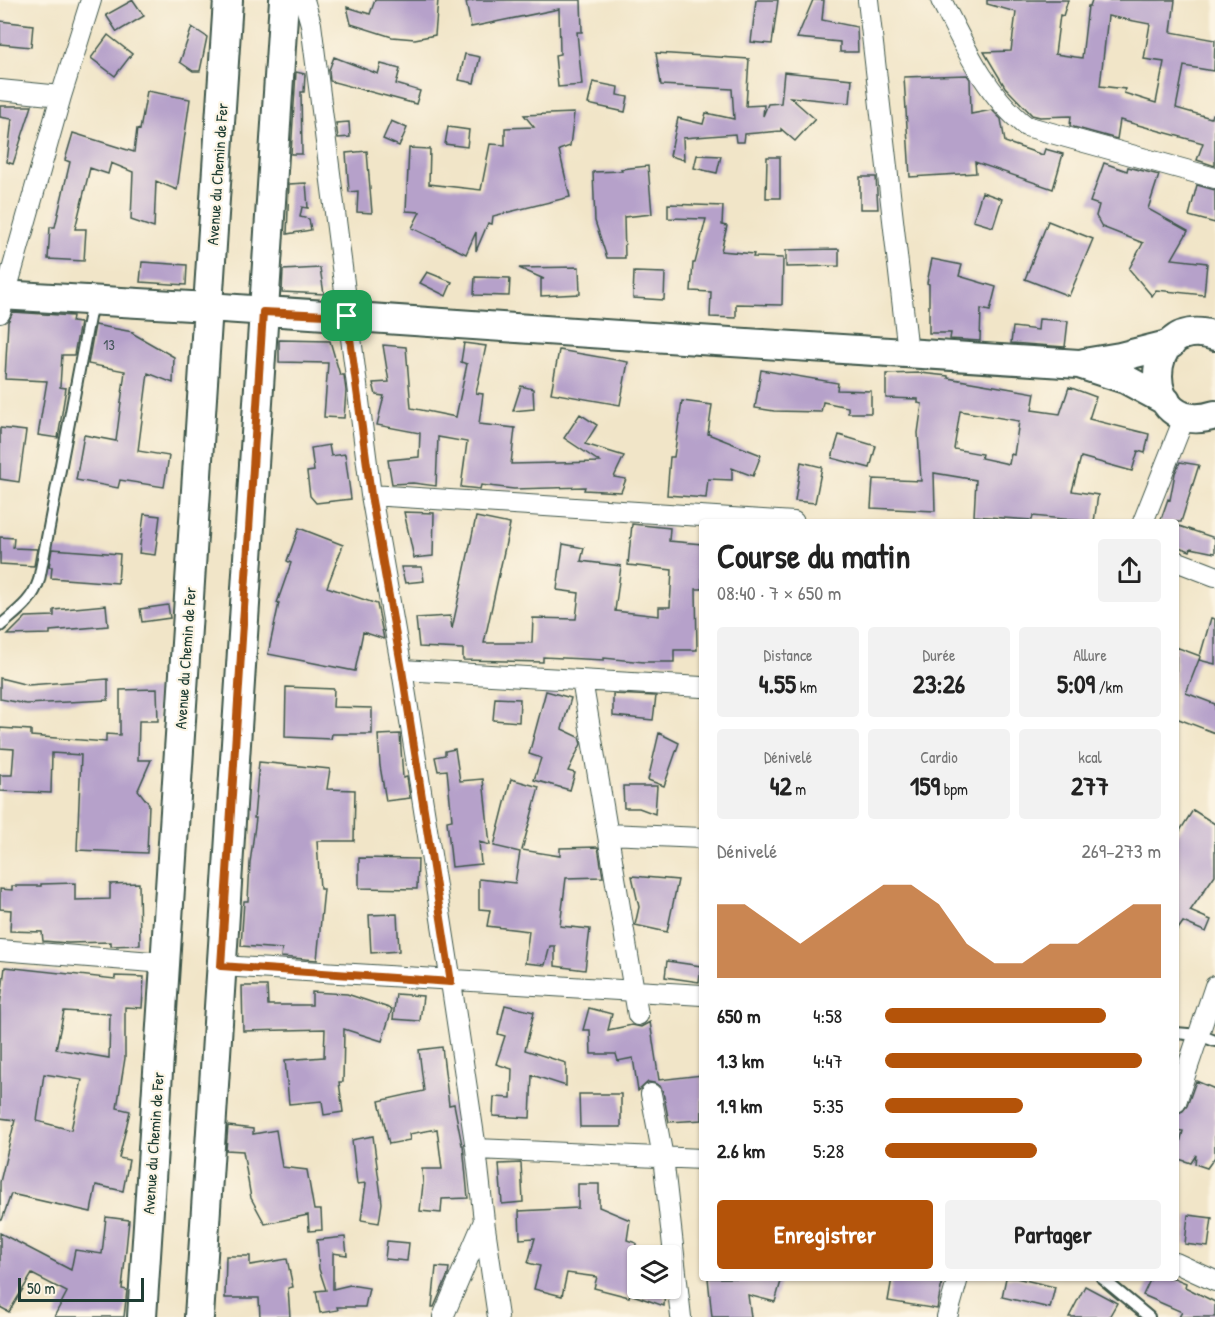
<!DOCTYPE html>
<html lang="fr">
<meta charset="utf-8">
<style>
:root{--surface:#fff;--page:#f2f2f2;--text:#222;--muted:#767676;--accent:#b45309}
body{margin:0;font-family:"Patrick Hand",sans-serif;background:var(--page);color:var(--text);height:100vh;display:flex;flex-direction:column;font-size:22px;white-space:nowrap}
*{box-sizing:border-box;margin:0}
p{font-size:20px;color:var(--muted)}
.icon{flex:none;width:33px;height:33px;fill:none;stroke:currentColor;stroke-width:2;stroke-linecap:round;stroke-linejoin:round}
.map{position:relative;flex:1;overflow:hidden}
.sheet{position:absolute;left:699px;top:519px;width:480px;height:762px;display:flex;flex-direction:column;background:var(--surface);border-radius:6px;box-shadow:0 2px 4px #0004}
.sheet>*{flex:none}
.fabs{position:absolute;left:627px;top:1245px;display:grid;gap:12px}
.fabs a{display:grid;place-items:center;width:54px;height:54px;border-radius:6px;background:var(--surface);box-shadow:0 2px 4px #0004;font-size:30px}
.scale{position:absolute;left:18px;bottom:15px;width:126px;box-sizing:border-box;padding-left:6px;border:3px solid #1f3d34;border-top:0;font-size:16px;line-height:21px;white-space:nowrap;color:#1f3d34;-webkit-text-stroke:4px #fcf5e5;paint-order:stroke}
.pin{position:absolute;display:grid;place-items:center;width:51px;height:51px;color:#fff;margin:-26px;border-radius:12px;box-shadow:0 3px 9px #0006}
.round{display:grid;place-items:center;flex:none;width:63px;height:63px;border-radius:6px;background:var(--page)}
.headline{display:flex;align-items:center;justify-content:space-between;height:102px;padding:0 18px}
h1{font-size:33px;font-weight:700;line-height:45px}
.figures{display:grid;grid-template-columns:repeat(3,1fr);gap:9px;height:102px;padding:6px 18px}
.figures div{display:grid;align-content:center;border-radius:6px;background:var(--page);text-align:center}
.figures b{font-size:26px;font-weight:700}
.figures small{font-size:16px;font-weight:400}
.figures p{font-size:16px}
.chart{height:168px;padding:12px 18px}
.chart p{display:flex;justify-content:space-between}
.chart svg{width:100%;height:108px;margin-top:6px;fill:var(--accent);opacity:.7}
.cta{display:flex;gap:12px;margin-top:auto;padding:12px 18px}
.cta a{flex:1;height:69px;border-radius:6px;background:var(--accent);color:#fff;font-size:24px;font-weight:700;line-height:69px;text-align:center}
.cta a+a{background:var(--page);color:var(--text)}
ul{padding:0 18px;list-style:none;font-size:20px}
li{display:grid;grid-template-columns:96px 72px 1fr;align-items:center;height:45px}
li i{height:15px;border-radius:8px;background:var(--accent)}
.map>svg:first-child{display:block}
</style>
<div class="map">
<svg width="1215" height="1317" viewBox="0 0 1215 1317">
<rect width="100%" height="100%" fill="#fcf5e5"/>
<filter id="ink" filterUnits="userSpaceOnUse"><feTurbulence type="fractalNoise" baseFrequency=".0167" numOctaves="2"/><feDisplacementMap in="SourceGraphic" scale="12" xChannelSelector="R" yChannelSelector="G"/><feConvolveMatrix kernelMatrix="1 2 1 2 8 2 1 2 1" color-interpolation-filters="sRGB"/></filter>
<filter id="wash" filterUnits="userSpaceOnUse"><feTurbulence type="fractalNoise" baseFrequency=".008" numOctaves="4" result="noise"/><feDisplacementMap in="SourceGraphic" scale="24" xChannelSelector="R" yChannelSelector="G"/><feGaussianBlur stdDeviation="1.35" result="paint"/><feColorMatrix in="noise" values="0 0 0 0 0 0 0 0 0 0 0 0 0 0 0 0 0 1.4 0 .05"/><feComposite in="paint" operator="in"/></filter>
<g filter="url(#wash)">
<rect width="100%" height="100%" fill="#f1e5c8"/>
<g id="blocks">
<path fill="#b6a1ca" fill-rule="evenodd" d="M 133,0 L 144,16 L 117,32 L 106,15 Z
M 375,0 L 438,0 L 435,35 L 415,39 L 392,37 L 351,24 L 347,7 L 370,14 Z
M 475,0 L 581,0 L 582,32 L 577,32 L 582,85 L 558,87 L 555,55 L 560,54 L 559,9 L 471,27 L 466,2 Z
M 756,0 L 778,0 L 772,44 L 751,42 Z
M 813,0 L 824,0 L 822,20 L 857,27 L 858,52 L 840,52 L 840,42 L 797,38 Z
M 987,0 L 1068,0 L 1063,16 L 1060,15 L 1055,54 L 1082,58 L 1088,6 L 1090,6 L 1092,0 L 1175,0 L 1171,32 L 1215,40 L 1214,71 L 1184,66 L 1176,108 L 1211,118 L 1212,114 L 1215,115 L 1215,166 L 1197,160 L 1203,143 L 1120,120 L 1117,139 L 1070,126 L 1071,116 L 1040,117 L 1032,115 L 1005,87 L 984,52 L 1011,51 L 1016,12 L 987,4 ZM 1108,16 L 1150,24 L 1144,59 L 1164,62 L 1156,103 L 1124,93 L 1125,89 L 1100,86 Z
M 0,21 L 33,25 L 31,47 L 0,44 Z
M 192,27 L 207,37 L 200,71 L 193,71 L 180,62 Z
M 108,35 L 132,54 L 115,76 L 91,58 Z
M 656,53 L 749,59 L 746,106 L 764,105 L 763,116 L 768,104 L 781,103 L 784,72 L 852,79 L 850,103 L 790,97 L 815,119 L 795,141 L 781,129 L 781,131 L 745,134 L 744,142 L 736,142 L 735,134 L 683,138 L 684,160 L 670,156 L 678,118 L 703,124 L 706,113 L 734,119 L 732,89 L 661,85 Z
M 465,54 L 480,57 L 474,83 L 459,80 Z
M 334,57 L 378,74 L 381,64 L 400,69 L 396,84 L 420,91 L 416,104 L 330,81 L 329,70 Z
M 296,72 L 305,74 L 304,92 L 301,92 L 302,154 L 291,154 Z
M 967,75 L 970,79 L 971,114 L 992,110 L 1001,119 L 1005,142 L 1043,155 L 1045,149 L 1063,154 L 1053,189 L 975,162 L 976,173 L 910,177 L 904,77 Z
M 593,82 L 618,87 L 617,95 L 628,97 L 625,112 L 588,104 Z
M 147,91 L 190,99 L 177,190 L 156,181 L 154,228 L 131,220 L 133,172 L 111,163 L 108,174 L 90,168 L 75,229 L 86,229 L 84,261 L 48,259 L 50,227 L 55,227 L 70,162 L 65,160 L 73,133 L 134,152 L 137,129 L 140,130 Z
M 0,106 L 32,106 L 13,164 L 7,162 L 12,119 L 0,117 Z
M 574,113 L 570,146 L 559,150 L 570,197 L 493,216 L 492,224 L 488,223 L 476,251 L 476,232 L 466,254 L 412,228 L 420,212 L 406,211 L 409,148 L 430,149 L 429,184 L 481,190 L 490,144 L 505,145 L 505,128 L 534,127 L 524,115 Z
M 391,121 L 407,128 L 399,146 L 383,139 Z
M 349,122 L 350,137 L 338,138 L 336,123 Z
M 448,127 L 469,130 L 467,147 L 445,144 Z
M 367,151 L 368,164 L 372,213 L 357,212 L 358,191 L 349,192 L 346,153 Z
M 697,155 L 721,156 L 717,173 L 694,168 Z
M 767,157 L 780,157 L 780,198 L 766,198 Z
M 1104,163 L 1127,171 L 1128,167 L 1159,175 L 1148,209 L 1188,231 L 1172,259 L 1207,263 L 1204,295 L 1156,290 L 1152,296 L 1129,269 L 1143,243 L 1102,227 L 1096,216 L 1099,205 L 1090,202 Z
M 648,166 L 652,214 L 624,217 L 625,258 L 607,258 L 595,221 L 593,172 L 622,171 L 621,169 Z
M 860,177 L 876,177 L 878,209 L 860,209 Z
M 306,183 L 308,208 L 302,207 L 300,217 L 309,219 L 311,230 L 287,234 L 289,184 Z
M 1197,185 L 1215,190 L 1215,223 L 1189,216 Z
M 982,192 L 1002,199 L 993,227 L 973,221 Z
M 668,204 L 723,206 L 722,225 L 727,226 L 721,251 L 754,254 L 753,257 L 783,258 L 782,305 L 736,304 L 736,318 L 710,317 L 711,292 L 691,291 L 693,263 L 695,263 L 706,219 L 668,218 Z
M 1048,221 L 1093,239 L 1069,296 L 1025,279 Z
M 839,249 L 839,266 L 786,267 L 786,250 Z
M 932,259 L 962,265 L 959,276 L 996,287 L 990,311 L 981,309 L 980,341 L 950,339 L 951,333 L 929,333 L 929,284 L 927,283 Z
M 142,262 L 187,265 L 186,285 L 140,282 Z
M 579,267 L 580,294 L 541,296 L 541,279 L 544,279 L 519,268 Z
M 320,268 L 324,294 L 282,292 L 283,270 Z
M 427,272 L 452,282 L 446,296 L 420,283 Z
M 634,272 L 665,273 L 664,300 L 633,298 Z
M 475,277 L 510,278 L 509,296 L 474,295 Z
M 13,312 L 73,316 L 72,322 L 80,323 L 74,355 L 62,355 L 60,387 L 66,388 L 58,438 L 38,435 L 47,381 L 5,379 L 8,322 Z
M 1039,319 L 1068,321 L 1065,347 L 1011,343 L 1013,327 L 1038,330 Z
M 95,325 L 133,332 L 132,333 L 174,357 L 173,383 L 148,373 L 138,451 L 169,456 L 164,487 L 120,480 L 118,488 L 76,480 L 84,435 L 116,441 L 125,371 L 88,364 Z
M 279,340 L 330,341 L 340,375 L 344,375 L 346,391 L 344,418 L 324,417 L 328,363 L 279,362 Z
M 464,343 L 486,346 L 476,393 L 483,394 L 479,424 L 515,428 L 511,464 L 600,462 L 564,438 L 580,414 L 597,425 L 585,444 L 624,456 L 614,477 L 626,479 L 621,492 L 584,490 L 585,487 L 514,489 L 481,485 L 480,489 L 461,487 L 467,442 L 438,437 L 436,486 L 413,483 L 392,484 L 388,460 L 419,457 L 420,433 L 377,425 L 384,396 L 376,395 L 373,383 L 389,382 L 383,345 L 406,347 L 411,408 L 456,417 L 467,364 L 461,362 Z
M 559,350 L 628,362 L 620,405 L 551,393 Z
M 761,370 L 838,383 L 837,390 L 871,391 L 871,413 L 848,413 L 848,407 L 823,402 L 821,412 L 774,411 L 755,408 Z
M 920,373 L 948,376 L 948,378 L 1035,393 L 1032,410 L 1060,414 L 1069,387 L 1096,397 L 1089,419 L 1149,434 L 1145,453 L 1138,451 L 1132,471 L 1081,457 L 1072,491 L 1098,495 L 1094,522 L 1033,516 L 1032,520 L 974,516 L 976,480 L 934,473 L 935,511 L 871,508 L 873,479 L 921,481 L 918,433 L 922,404 L 918,403 L 918,399 L 886,398 L 886,374 ZM 960,411 L 1019,421 L 1014,455 L 1011,454 L 1009,464 L 981,458 L 982,454 L 954,449 Z
M 521,386 L 533,389 L 534,409 L 513,411 Z
M 682,401 L 712,405 L 708,434 L 761,455 L 753,476 L 732,468 L 732,480 L 708,479 L 706,498 L 667,495 L 670,457 L 674,457 Z
M 0,428 L 26,431 L 19,482 L 0,479 Z
M 839,435 L 876,446 L 870,468 L 832,458 Z
M 329,445 L 331,456 L 345,454 L 351,499 L 316,503 L 310,496 L 307,472 L 314,471 L 311,448 Z
M 801,462 L 822,467 L 815,503 L 795,501 Z
M 1180,462 L 1199,465 L 1181,522 L 1160,522 L 1168,499 L 1170,500 L 1175,473 Z
M 404,512 L 434,513 L 433,556 L 414,558 Z
M 144,514 L 160,516 L 155,555 L 139,553 Z
M 476,517 L 510,524 L 484,643 L 532,643 L 533,618 L 576,619 L 579,593 L 557,590 L 563,544 L 584,548 L 581,561 L 621,566 L 615,611 L 659,616 L 659,607 L 670,607 L 672,570 L 628,565 L 632,524 L 670,528 L 669,541 L 702,544 L 702,589 L 696,589 L 697,650 L 674,650 L 674,662 L 644,662 L 604,658 L 604,660 L 543,657 L 543,662 L 463,660 L 463,649 L 419,647 L 416,618 L 450,616 L 452,629 Z
M 1176,525 L 1215,538 L 1215,553 L 1191,548 L 1190,551 L 1176,546 Z
M 299,528 L 343,545 L 327,587 L 377,604 L 384,639 L 363,632 L 355,671 L 268,654 L 279,603 L 277,603 L 291,563 L 287,561 Z
M 0,537 L 14,538 L 13,548 L 37,549 L 34,566 L 0,564 Z
M 52,549 L 120,554 L 118,583 L 51,578 L 52,567 L 49,567 Z
M 401,567 L 422,567 L 424,581 L 405,583 Z
M 106,605 L 108,626 L 50,631 L 50,634 L 8,635 L 26,617 L 54,616 L 54,610 Z
M 168,605 L 170,618 L 142,622 L 140,609 Z
M 1211,618 L 1215,619 L 1215,664 L 1199,660 L 1200,657 L 1186,693 L 1215,704 L 1215,733 L 1176,718 L 1176,647 L 1200,656 Z
M 0,678 L 28,685 L 108,679 L 108,700 L 26,704 L 0,699 Z
M 286,687 L 334,689 L 333,707 L 372,708 L 372,734 L 332,734 L 331,739 L 285,737 Z
M 157,689 L 158,721 L 139,721 L 138,760 L 151,760 L 138,790 L 149,804 L 147,853 L 77,850 L 81,755 L 52,753 L 51,793 L 0,791 L 0,775 L 12,775 L 14,749 L 0,748 L 0,728 L 31,730 L 31,736 L 106,742 L 106,734 L 120,735 L 120,690 Z
M 546,691 L 571,698 L 562,729 L 579,737 L 581,744 L 568,771 L 575,773 L 570,790 L 534,780 L 541,758 L 529,754 Z
M 613,694 L 656,696 L 653,720 L 613,716 Z
M 495,698 L 520,699 L 519,722 L 493,720 Z
M 659,733 L 679,743 L 664,786 L 648,780 Z
M 400,734 L 403,778 L 407,777 L 410,798 L 386,801 L 380,766 L 378,735 Z
M 455,749 L 460,781 L 483,779 L 490,845 L 479,842 L 481,864 L 452,867 L 447,821 L 452,820 L 447,770 L 438,771 L 435,757 L 445,755 L 445,751 Z
M 259,762 L 330,769 L 327,789 L 355,790 L 354,841 L 317,841 L 320,889 L 324,889 L 317,960 L 281,957 L 282,949 L 241,946 L 244,901 L 248,901 L 250,863 L 256,818 L 254,818 Z
M 511,779 L 539,787 L 522,850 L 560,856 L 560,848 L 598,847 L 603,877 L 566,878 L 560,926 L 590,929 L 585,970 L 555,966 L 555,946 L 550,946 L 545,965 L 525,963 L 529,931 L 487,926 L 490,910 L 479,909 L 479,879 L 515,883 L 520,852 L 494,846 Z
M 623,786 L 657,786 L 655,814 L 639,808 L 624,808 Z
M 1193,810 L 1215,824 L 1215,875 L 1190,911 L 1211,920 L 1206,932 L 1183,922 L 1176,932 L 1176,837 Z
M 359,858 L 418,859 L 417,889 L 359,888 Z
M 632,876 L 678,880 L 667,932 L 635,925 L 639,907 Z
M 75,883 L 75,900 L 110,899 L 110,884 L 139,883 L 140,945 L 111,946 L 111,942 L 68,943 L 43,941 L 42,932 L 10,931 L 11,910 L 0,909 L 0,889 L 12,890 L 12,886 L 41,886 L 41,884 Z
M 397,914 L 399,951 L 371,953 L 369,915 Z
M 667,961 L 701,966 L 699,982 L 665,977 Z
M 5,967 L 115,979 L 115,976 L 144,977 L 142,1008 L 125,1007 L 125,1058 L 117,1108 L 130,1111 L 119,1158 L 129,1160 L 123,1191 L 96,1185 L 91,1212 L 11,1194 L 2,1220 L 0,1220 L 0,1182 L 15,1120 L 0,1118 L 0,1006 ZM 64,1011 L 110,1014 L 109,1058 L 56,1049 ZM 44,1074 L 82,1080 L 71,1130 L 37,1121 Z
M 242,986 L 267,986 L 268,1005 L 312,1005 L 312,992 L 347,994 L 392,1009 L 382,1041 L 344,1029 L 343,1082 L 339,1082 L 343,1112 L 324,1115 L 322,1101 L 289,1104 L 285,1060 L 324,1057 L 325,1029 L 243,1031 Z
M 396,994 L 423,996 L 420,1021 L 393,1019 Z
M 505,1005 L 534,1012 L 525,1050 L 566,1063 L 566,1086 L 532,1075 L 530,1118 L 493,1116 L 494,1097 L 511,1098 L 512,1069 L 496,1064 L 505,1036 L 498,1034 Z
M 589,1008 L 612,1014 L 608,1030 L 632,1025 L 641,1027 L 650,1022 L 659,1080 L 702,1075 L 702,1120 L 669,1122 L 663,1092 L 660,1086 L 654,1083 L 648,1082 L 638,1091 L 633,1058 L 618,1061 L 616,1054 L 591,1054 L 590,1030 L 583,1030 Z
M 442,1047 L 449,1105 L 454,1104 L 462,1145 L 463,1145 L 468,1198 L 442,1199 L 441,1213 L 420,1211 L 423,1184 L 422,1169 L 442,1169 L 437,1129 L 409,1134 L 410,1140 L 389,1144 L 379,1101 L 424,1091 L 419,1050 Z
M 1196,1081 L 1215,1089 L 1215,1157 L 1207,1168 L 1195,1164 L 1196,1155 L 1191,1163 L 1176,1158 L 1183,1131 L 1176,1130 L 1176,1114 L 1183,1111 L 1187,1106 Z
M 579,1094 L 621,1094 L 621,1127 L 580,1127 Z
M 228,1126 L 253,1129 L 253,1134 L 276,1130 L 282,1167 L 307,1170 L 314,1210 L 321,1210 L 322,1230 L 309,1231 L 308,1215 L 265,1224 L 251,1198 L 243,1151 L 226,1150 Z
M 373,1136 L 382,1203 L 379,1223 L 361,1220 L 366,1183 L 357,1184 L 352,1140 Z
M 521,1163 L 523,1202 L 502,1204 L 499,1164 Z
M 578,1184 L 599,1184 L 599,1207 L 630,1220 L 627,1240 L 636,1243 L 634,1269 L 636,1270 L 631,1288 L 665,1288 L 664,1306 L 630,1294 L 629,1297 L 594,1288 L 597,1277 L 567,1273 L 562,1296 L 534,1289 L 540,1266 L 528,1263 L 535,1238 L 520,1239 L 519,1211 L 578,1208 Z
M 1188,1215 L 1212,1218 L 1208,1247 L 1185,1244 Z
M 106,1217 L 129,1220 L 122,1289 L 127,1290 L 124,1317 L 54,1317 L 67,1292 L 32,1274 L 9,1312 L 0,1307 L 0,1233 L 71,1270 L 75,1250 L 102,1254 Z
M 345,1237 L 347,1255 L 333,1253 L 333,1289 L 350,1285 L 369,1288 L 365,1307 L 337,1307 L 338,1310 L 320,1313 L 316,1291 L 326,1290 L 319,1269 L 317,1240 Z
M 387,1241 L 409,1243 L 407,1261 L 385,1259 Z
M 226,1256 L 250,1256 L 250,1265 L 287,1259 L 293,1287 L 288,1288 L 290,1317 L 260,1317 L 259,1298 L 225,1298 Z
M 436,1267 L 449,1268 L 448,1275 L 434,1307 L 432,1307 Z
M 708,1278 L 782,1278 L 775,1302 L 748,1295 L 751,1317 L 712,1317 Z
M 892,1278 L 943,1278 L 937,1309 L 888,1301 Z
M 1006,1278 L 1016,1278 L 1055,1287 L 1050,1308 L 1002,1297 Z
M 1151,1278 L 1174,1278 L 1186,1283 L 1185,1287 L 1215,1302 L 1215,1317 L 1179,1317 L 1182,1312 L 1143,1295 Z
M 1085,1286 L 1117,1303 L 1109,1317 L 1069,1317 Z"/>
</g>
</g>
<g filter="url(#ink)">
<use href="#blocks" fill-opacity="0" stroke="#3e564a" stroke-width="1.5"/>
<g fill="none" stroke-linecap="round" stroke-linejoin="round">
<defs>
<path id="service" d="M 0,626 C 17,611 32,602 39,580 L 92,302
M 1176,1033 L 1199,1035 L 1215,1041
M 1102,1278 L 1149,1317"/>
<path id="minor" d="M 304,0 L 311,24 L 371,495 L 402,670 L 451,982 L 476,1149 L 484,1221 L 498,1317
M 868,0 L 908,352
M 941,0 C 964,45 986,95 1026,126 L 1215,178
M 0,90 L 61,96
M 0,313 L 61,96 L 91,0
M 371,495 L 794,522
M 1143,522 L 1185,416
M 1176,561 L 1215,576
M 402,670 L 702,687
M 582,680 L 638,1015
M 608,834 L 702,838
M 0,950 L 165,963
M 221,966 L 702,995
M 651,1094 L 663,1157 L 681,1317
M 1176,1102 L 1215,986
M 476,1149 L 702,1159
M 1176,1263 L 1215,1281
M 443,1317 L 484,1221
M 947,1317 L 958,1278"/>
<path id="secondary" d="M 0,295 L 208,307 L 619,335 L 1079,364 L 1125,379 L 1166,401
M 1215,336 C 1139,311 1139,440 1215,415
M 1084,363 L 1120,357 L 1171,344
M 142,1317 L 228,0
M 199,1317 L 284,0"/>
</defs>
<use href="#service" stroke="#3e564a" stroke-width="14"/>
<use href="#minor" stroke="#3e564a" stroke-width="22"/>
<use href="#secondary" stroke="#3e564a" stroke-width="32"/>
<use href="#service" stroke="#fff" stroke-width="10"/>
<use href="#minor" stroke="#fff" stroke-width="20"/>
<use href="#secondary" stroke="#fff" stroke-width="28"/>
</g>
</g>
<g fill="none" stroke-linecap="round" stroke-linejoin="round" filter="url(#ink)">
<defs>
<path id="route" d="M 263,312 L 347,316 L 371,495 L 402,670 L 451,982 L 221,966 Z"/>
</defs>
<use href="#route" stroke="#fff" stroke-width="12"/>
<use href="#route" stroke="#b45309" stroke-width="8"/>
</g>
<g text-anchor="middle" dominant-baseline="central" stroke-width="4.5" stroke-linejoin="round" paint-order="stroke">
<g font-size="14" fill="#45565a">
<text x="109" y="344">13</text>
</g>
<g font-size="16" fill="#1f3d34" stroke="#fcf5e5">
<text transform="translate(217 174) rotate(-86)">Avenue du Chemin de Fer</text>
<text transform="translate(185 658) rotate(-86)">Avenue du Chemin de Fer</text>
<text transform="translate(153 1143) rotate(-86)">Avenue du Chemin de Fer</text>
</g>
</g>
</svg>
<div class="fabs">
<a><svg class="icon" aria-label="layers" viewBox="0 0 24 24"><path d="M12 4l9 5-9 5-9-5zM3 14l9 5 9-5"/></svg></a>
</div>
<div class="scale">50 m</div>
<div class="pin" style="left:347px;top:316px;background:#1e9e55"><svg class="icon" aria-label="arrive" viewBox="0 0 24 24"><path d="M6 21V4h12l-3 4 3 4H6"/></svg></div>
<section class="sheet">
<div class="headline"><div><h1>Course du matin</h1><p>08:40 · 7 × 650 m</p></div><a class="round"><svg class="icon" aria-label="share" viewBox="0 0 24 24"><path d="M12 15V3M7 8l5-5 5 5M5 13v7h14v-7"/></svg></a></div>
<div class="figures">
<div><p>Distance</p><b>4.55<small> km</small></b></div>
<div><p>Durée</p><b>23:26</b></div>
<div><p>Allure</p><b>5:09<small> /km</small></b></div>
</div>
<div class="figures">
<div><p>Dénivelé</p><b>42<small> m</small></b></div>
<div><p>Cardio</p><b>159<small> bpm</small></b></div>
<div><p>kcal</p><b>277</b></div>
</div>
<div class="chart"><p><span>Dénivelé</span>269–273 m</p>
<svg viewBox="0 0 160 44" preserveAspectRatio="none"><path d="M0 44V14L10 14L20 22L30 30L40 22L50 14L60 6L70 6L80 14L90 30L100 38L110 38L120 30L130 30L140 22L150 14L160 14V44z"/></svg>
</div>
<ul>
<li><b>650 m</b>4:58<i style="width:80%"></i></li>
<li><b>1.3 km</b>4:47<i style="width:93%"></i></li>
<li><b>1.9 km</b>5:35<i style="width:50%"></i></li>
<li><b>2.6 km</b>5:28<i style="width:55%"></i></li>
</ul>
<div class="cta"><a>Enregistrer</a><a>Partager</a></div>
</section>
</div>
